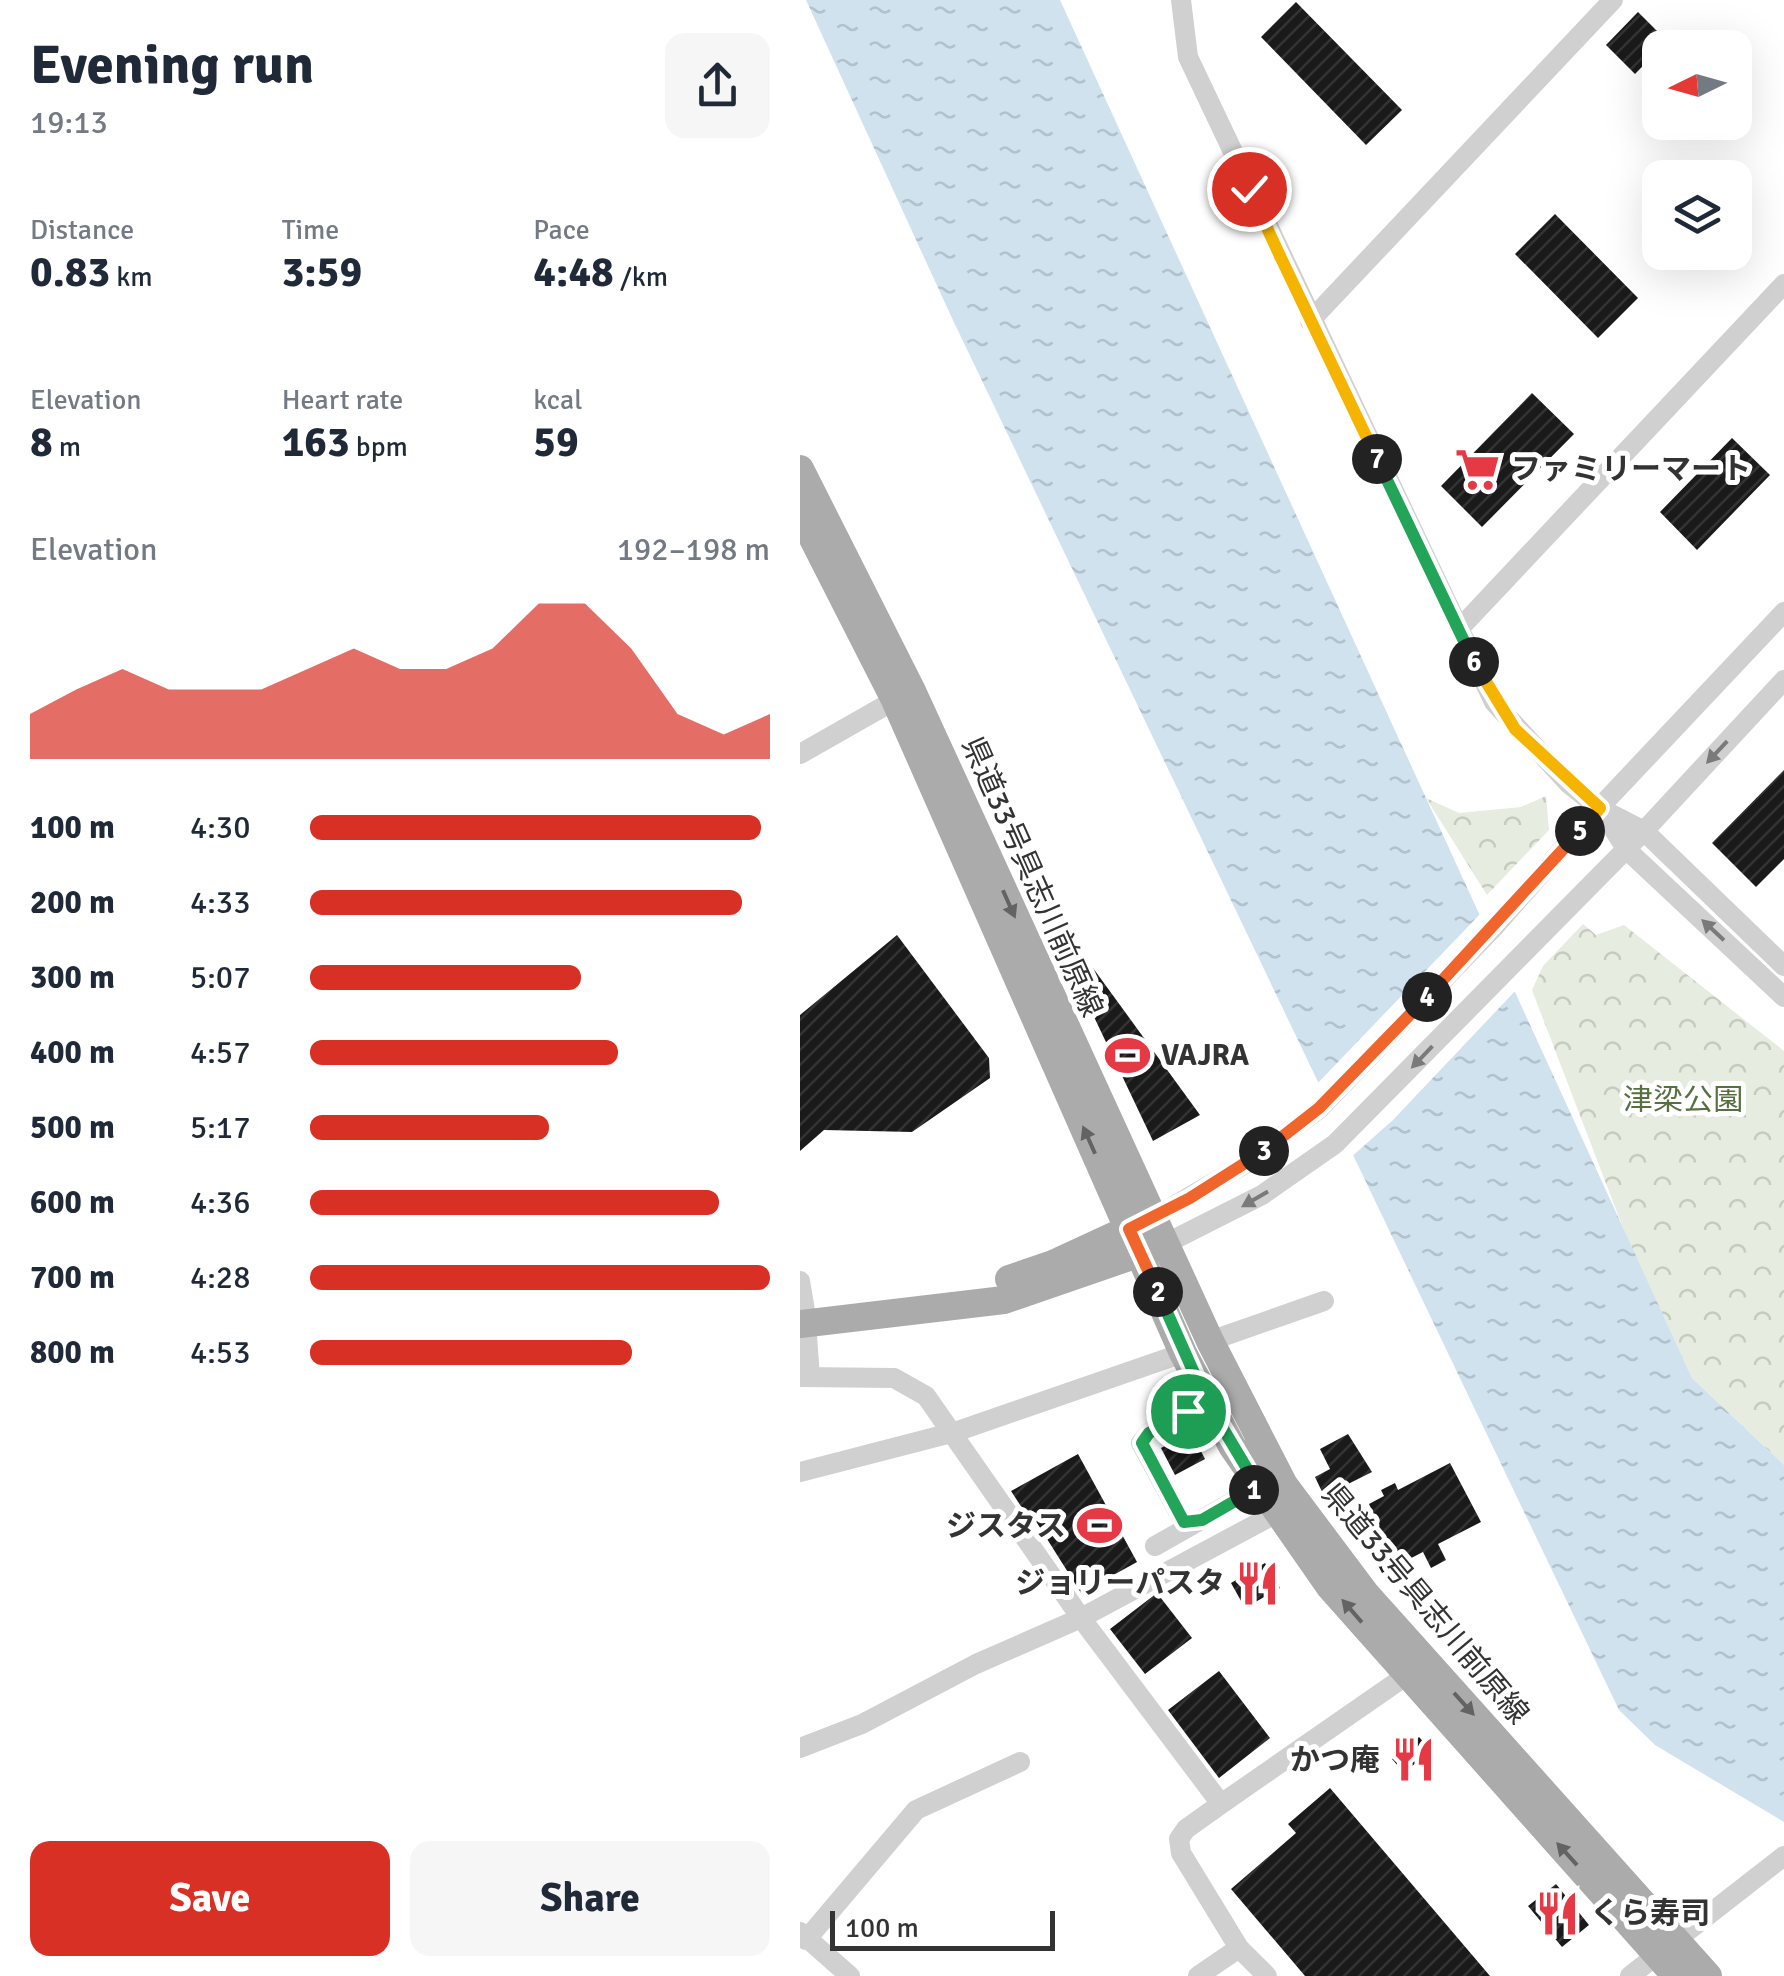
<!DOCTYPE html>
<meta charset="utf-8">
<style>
:root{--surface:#fff;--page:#f6f6f7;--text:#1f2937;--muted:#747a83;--accent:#d93025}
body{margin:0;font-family:Signika,"Noto Sans JP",sans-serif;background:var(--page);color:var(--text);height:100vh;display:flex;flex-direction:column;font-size:38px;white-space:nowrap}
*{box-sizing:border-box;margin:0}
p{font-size:32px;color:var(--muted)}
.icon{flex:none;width:55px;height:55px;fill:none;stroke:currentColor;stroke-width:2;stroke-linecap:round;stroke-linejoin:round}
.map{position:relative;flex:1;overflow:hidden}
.side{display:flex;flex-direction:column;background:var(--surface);width:800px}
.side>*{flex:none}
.needle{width:65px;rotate:265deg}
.buttons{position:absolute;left:842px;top:30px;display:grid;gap:20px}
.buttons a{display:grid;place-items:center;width:110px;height:110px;border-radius:20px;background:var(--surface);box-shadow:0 10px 40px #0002;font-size:50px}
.scale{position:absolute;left:30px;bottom:25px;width:225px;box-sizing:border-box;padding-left:10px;border:5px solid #333;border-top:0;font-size:28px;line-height:35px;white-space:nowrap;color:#333;-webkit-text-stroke:8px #fff;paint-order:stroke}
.pin{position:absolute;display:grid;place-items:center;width:85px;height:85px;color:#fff;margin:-42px;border:5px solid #fff;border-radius:50%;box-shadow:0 2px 10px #0007}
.km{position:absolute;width:50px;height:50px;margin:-25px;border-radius:50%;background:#222;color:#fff;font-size:28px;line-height:50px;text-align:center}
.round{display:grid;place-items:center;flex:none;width:105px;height:105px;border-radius:20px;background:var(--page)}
.head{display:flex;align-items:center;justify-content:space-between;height:170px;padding:0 30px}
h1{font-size:55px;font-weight:700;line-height:75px}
.metrics{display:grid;grid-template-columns:repeat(3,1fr);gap:15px;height:170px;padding:10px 30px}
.metrics div{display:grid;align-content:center}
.metrics b{font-size:42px;font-weight:700}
.metrics small{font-size:28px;font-weight:400}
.metrics p{font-size:28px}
.chart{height:280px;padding:20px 30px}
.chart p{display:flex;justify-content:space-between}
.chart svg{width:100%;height:180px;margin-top:10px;fill:var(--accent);opacity:.7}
.button{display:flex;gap:20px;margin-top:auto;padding:20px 30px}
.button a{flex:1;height:115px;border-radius:20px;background:var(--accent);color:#fff;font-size:40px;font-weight:700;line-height:115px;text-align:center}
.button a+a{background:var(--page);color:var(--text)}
ul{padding:0 30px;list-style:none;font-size:32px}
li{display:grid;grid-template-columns:160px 120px 1fr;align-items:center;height:75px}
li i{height:25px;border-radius:12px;background:var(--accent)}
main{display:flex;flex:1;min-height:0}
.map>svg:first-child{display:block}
</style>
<main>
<section class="side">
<div class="head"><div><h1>Evening run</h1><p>19:13</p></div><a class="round"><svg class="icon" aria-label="share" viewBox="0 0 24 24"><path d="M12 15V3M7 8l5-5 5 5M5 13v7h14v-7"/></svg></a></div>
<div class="metrics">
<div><p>Distance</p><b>0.83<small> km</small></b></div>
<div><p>Time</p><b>3:59</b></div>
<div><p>Pace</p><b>4:48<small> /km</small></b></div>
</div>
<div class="metrics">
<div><p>Elevation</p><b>8<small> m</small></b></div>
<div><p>Heart rate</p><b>163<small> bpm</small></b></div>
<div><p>kcal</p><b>59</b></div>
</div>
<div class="chart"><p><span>Elevation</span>192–198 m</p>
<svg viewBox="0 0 160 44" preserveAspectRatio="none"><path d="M0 44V33L10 27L20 22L30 27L40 27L50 27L60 22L70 17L80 22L90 22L100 17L110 6L120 6L130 17L140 33L150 38L160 33V44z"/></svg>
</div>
<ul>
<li><b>100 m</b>4:30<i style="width:98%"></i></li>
<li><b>200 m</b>4:33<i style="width:94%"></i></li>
<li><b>300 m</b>5:07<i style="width:59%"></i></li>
<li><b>400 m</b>4:57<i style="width:67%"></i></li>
<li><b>500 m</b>5:17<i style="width:52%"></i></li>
<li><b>600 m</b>4:36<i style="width:89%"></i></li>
<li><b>700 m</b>4:28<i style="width:100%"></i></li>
<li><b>800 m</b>4:53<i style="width:70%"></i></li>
</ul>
<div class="button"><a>Save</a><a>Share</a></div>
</section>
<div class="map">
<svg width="984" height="1976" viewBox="0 0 984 1976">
<defs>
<pattern id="forest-crowns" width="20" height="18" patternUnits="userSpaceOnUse" patternTransform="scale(2.5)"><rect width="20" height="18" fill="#e6ecdf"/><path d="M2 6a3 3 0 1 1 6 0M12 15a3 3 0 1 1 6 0" fill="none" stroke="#c6cbc0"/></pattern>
<pattern id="water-ripples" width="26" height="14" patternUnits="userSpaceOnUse" patternTransform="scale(2.5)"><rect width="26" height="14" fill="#cfe2ee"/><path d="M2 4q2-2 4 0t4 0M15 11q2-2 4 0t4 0" fill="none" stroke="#b2c2cd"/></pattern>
<pattern id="building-hatch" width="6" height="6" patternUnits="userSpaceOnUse" patternTransform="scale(2.5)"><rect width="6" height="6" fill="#1a1a1a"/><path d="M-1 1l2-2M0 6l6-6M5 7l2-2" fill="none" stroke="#333"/></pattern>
</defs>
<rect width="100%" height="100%" fill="#fff"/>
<path fill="url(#forest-crowns)" d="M 746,796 L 749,830 L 687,895 L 626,798 L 659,813 L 721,807 Z
M 783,924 L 796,935 L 824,925 L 984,1051 L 984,1465 L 892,1378 L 825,1233 L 732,990 L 743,966 Z"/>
<path fill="url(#water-ripples)" d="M 6,0 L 260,0 L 892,1378 L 984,1465 L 984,1822 L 855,1745 L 819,1710 L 151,316 Z"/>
<path fill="#fff" d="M 683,911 L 718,988 L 593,1120 L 549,1159 L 514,1087 Z"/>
<path fill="url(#building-hatch)" d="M 496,2 L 602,110 L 566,145 L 461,37 Z
M 838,12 L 867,41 L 835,74 L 806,45 Z
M 755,214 L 838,298 L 798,338 L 715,254 Z
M 732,393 L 774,434 L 682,527 L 641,486 Z
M 932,438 L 970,475 L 897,550 L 860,512 Z
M 984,770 L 984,859 L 956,887 L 912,843 Z
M 97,935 L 189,1058 L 190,1078 L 112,1132 L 24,1130 L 0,1151 L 0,1015 Z
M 293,968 L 400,1115 L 353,1141 L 276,979 Z
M 391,1432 L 405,1459 L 375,1475 L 361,1448 Z
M 548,1434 L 572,1472 L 524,1496 L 515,1477 L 530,1469 L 520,1449 Z
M 278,1454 L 337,1562 L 281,1593 L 232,1515 L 228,1517 L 211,1491 Z
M 650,1463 L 681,1522 L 638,1544 L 646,1560 L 631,1568 L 623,1552 L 582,1573 L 562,1534 L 579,1525 L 569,1504 L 584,1496 L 581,1490 L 595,1483 L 598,1490 Z
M 465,1563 L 480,1588 L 445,1608 L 431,1583 Z
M 357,1593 L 392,1638 L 345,1674 L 310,1629 Z
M 419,1671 L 470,1738 L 419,1778 L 368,1710 Z
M 619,1737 L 631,1750 L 604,1773 L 592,1759 Z
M 530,1788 L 690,1976 L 505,1976 L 431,1889 L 496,1833 L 488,1824 Z
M 756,1884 L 789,1925 L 762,1947 L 728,1906 Z"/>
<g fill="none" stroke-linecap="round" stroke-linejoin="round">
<path stroke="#d0d0d0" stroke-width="20" d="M 381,0 L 388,57 L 694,702 L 769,784 L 799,808 L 844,831 L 984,966
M 510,321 L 813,0
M 659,629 L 984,284
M 0,754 L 95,700
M 801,809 L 826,849 L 984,997
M 353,1218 L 445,1164 L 519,1109 L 696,925 L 799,808 L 984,612
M 365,1244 L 462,1195 L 535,1144 L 844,831 L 984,680
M 0,1281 L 5,1311
M 6,1323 L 10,1377
M 410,1341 L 524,1301
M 0,1377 L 94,1378 L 126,1396 L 281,1618 L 421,1804
M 388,1411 L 349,1433 L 341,1443 L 384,1522 L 402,1520
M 0,1472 L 155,1432 L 383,1353
M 355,1546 L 459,1487
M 0,1748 L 62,1724 L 176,1664 L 281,1618 L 475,1514
M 0,1932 L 50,1976
M 6,1940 L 116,1810 L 220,1762
M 398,1976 L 439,1948
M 467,1976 L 439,1948 L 381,1853 L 379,1839 L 386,1829 L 421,1804 L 607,1675
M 830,1976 L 984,1856"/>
<path stroke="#ababab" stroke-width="28" d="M 0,469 L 112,691 L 410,1341 L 484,1485 L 565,1593 L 908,1976
M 0,513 L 95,700 L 383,1353 L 432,1446 L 530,1587 L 876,1976
M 209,1279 L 253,1264 L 344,1222
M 0,1324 L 204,1300 L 358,1247"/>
</g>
<defs><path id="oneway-solid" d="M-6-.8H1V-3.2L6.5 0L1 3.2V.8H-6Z" transform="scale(2.5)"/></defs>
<g fill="#7a7a7a">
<use href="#oneway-solid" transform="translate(917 752) rotate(133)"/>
<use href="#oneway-solid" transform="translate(913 930) rotate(-137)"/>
<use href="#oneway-solid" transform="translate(622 1057) rotate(134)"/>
<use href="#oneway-solid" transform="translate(455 1199) rotate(150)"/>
</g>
<g fill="#636363">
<use href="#oneway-solid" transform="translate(209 904) rotate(66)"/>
<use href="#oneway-solid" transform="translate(289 1140) rotate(-114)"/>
<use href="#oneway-solid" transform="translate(552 1611) rotate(-131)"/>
<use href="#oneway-solid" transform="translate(664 1704) rotate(48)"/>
<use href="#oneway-solid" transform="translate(767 1854) rotate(-132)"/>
</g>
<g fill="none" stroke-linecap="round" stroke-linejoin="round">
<defs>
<path id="split-1" d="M 388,1411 L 349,1433 L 342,1443 L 384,1522 L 402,1520 L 454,1490"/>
<path id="split-2" d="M 358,1292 L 406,1400 L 458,1487 L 454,1490"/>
<path id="split-3" d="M 358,1292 L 329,1229 L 390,1198 L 464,1151"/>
<path id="split-4" d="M 464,1151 L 519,1108 L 627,997"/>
<path id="split-5" d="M 627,997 L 780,831"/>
<path id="split-6" d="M 674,662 L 715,729 L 800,808 L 780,831"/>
<path id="split-7" d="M 577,459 L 674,662"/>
<path id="split-8" d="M 480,256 L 577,459"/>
<path id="split-9" d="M 449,189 L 480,256"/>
</defs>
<use href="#split-1" stroke="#fff" stroke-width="20"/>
<use href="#split-2" stroke="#fff" stroke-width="20"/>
<use href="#split-3" stroke="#fff" stroke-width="20"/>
<use href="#split-4" stroke="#fff" stroke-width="20"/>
<use href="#split-5" stroke="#fff" stroke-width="20"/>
<use href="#split-6" stroke="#fff" stroke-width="20"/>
<use href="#split-7" stroke="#fff" stroke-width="20"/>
<use href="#split-8" stroke="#fff" stroke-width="20"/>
<use href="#split-9" stroke="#fff" stroke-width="20"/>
<use href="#split-1" stroke="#22a559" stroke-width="12"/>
<use href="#split-2" stroke="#22a559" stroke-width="12"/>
<use href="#split-3" stroke="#f0652b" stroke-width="12"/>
<use href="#split-4" stroke="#f0652b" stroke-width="12"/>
<use href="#split-5" stroke="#f0652b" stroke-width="12"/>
<use href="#split-6" stroke="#f5b400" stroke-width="12"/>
<use href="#split-7" stroke="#22a559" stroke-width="12"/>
<use href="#split-8" stroke="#f5b400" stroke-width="12"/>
<use href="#split-9" stroke="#f5b400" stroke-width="12"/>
</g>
<defs>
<symbol id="supermarket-bare" viewBox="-9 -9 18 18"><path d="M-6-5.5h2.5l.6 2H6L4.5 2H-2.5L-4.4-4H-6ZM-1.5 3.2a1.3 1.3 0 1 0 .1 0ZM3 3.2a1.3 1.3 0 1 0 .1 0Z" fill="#e63946" stroke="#fff" stroke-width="2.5" paint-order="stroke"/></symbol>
<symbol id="stadium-bare" viewBox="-9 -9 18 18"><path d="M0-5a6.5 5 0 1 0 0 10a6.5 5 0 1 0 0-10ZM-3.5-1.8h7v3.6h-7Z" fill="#e63946" stroke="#fff" stroke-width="2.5" paint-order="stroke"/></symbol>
<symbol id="restaurant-bare" viewBox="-9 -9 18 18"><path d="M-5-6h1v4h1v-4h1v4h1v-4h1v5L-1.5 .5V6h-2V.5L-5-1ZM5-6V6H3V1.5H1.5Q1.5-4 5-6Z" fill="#e63946" stroke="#fff" stroke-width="2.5" paint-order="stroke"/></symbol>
</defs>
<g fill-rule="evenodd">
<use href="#supermarket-bare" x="646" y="438" width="63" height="63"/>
<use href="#stadium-bare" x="296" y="1024" width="63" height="63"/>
<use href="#stadium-bare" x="268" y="1494" width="63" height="63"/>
<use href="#restaurant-bare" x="426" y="1552" width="63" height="63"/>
<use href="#restaurant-bare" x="582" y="1728" width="63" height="63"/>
<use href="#restaurant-bare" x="726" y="1882" width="63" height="63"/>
</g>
<g text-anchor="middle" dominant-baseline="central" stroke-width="10" stroke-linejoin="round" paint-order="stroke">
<g font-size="30" font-weight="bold" fill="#333" stroke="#fff" text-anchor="start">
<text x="711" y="469">ファミリーマート</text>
<text x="361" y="1055">VAJRA</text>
<text x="266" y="1526" text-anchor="end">ジスタス</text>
<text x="425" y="1583" text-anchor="end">ジョリーパスタ</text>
<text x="580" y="1760" text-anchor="end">かつ庵</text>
<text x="790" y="1913">くら寿司</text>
</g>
<g font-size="30" fill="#333" stroke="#fff">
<text transform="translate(232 877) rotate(66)">県道33号具志川前原線</text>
<text transform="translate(625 1604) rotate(50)">県道33号具志川前原線</text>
</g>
<g font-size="30" fill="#56703f" stroke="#fff">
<text x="883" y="1100">津梁公園</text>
</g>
</g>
</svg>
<div class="buttons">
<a><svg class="needle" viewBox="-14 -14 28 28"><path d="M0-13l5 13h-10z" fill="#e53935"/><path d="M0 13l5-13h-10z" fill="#747a83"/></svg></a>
<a><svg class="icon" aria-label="layers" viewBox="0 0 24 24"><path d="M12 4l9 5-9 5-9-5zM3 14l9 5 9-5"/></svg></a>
</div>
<div class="scale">100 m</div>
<div class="pin" style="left:388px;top:1411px;background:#1e9e55"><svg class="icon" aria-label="arrive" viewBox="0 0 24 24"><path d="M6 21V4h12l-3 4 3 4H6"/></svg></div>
<div class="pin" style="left:449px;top:189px;background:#d93025"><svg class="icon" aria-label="check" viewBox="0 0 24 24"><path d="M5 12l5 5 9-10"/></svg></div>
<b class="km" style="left:454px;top:1490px">1</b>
<b class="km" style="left:358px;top:1292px">2</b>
<b class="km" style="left:464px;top:1151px">3</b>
<b class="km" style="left:627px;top:997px">4</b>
<b class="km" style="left:780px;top:831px">5</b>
<b class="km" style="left:674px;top:662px">6</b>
<b class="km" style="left:577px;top:459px">7</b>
</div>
</main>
